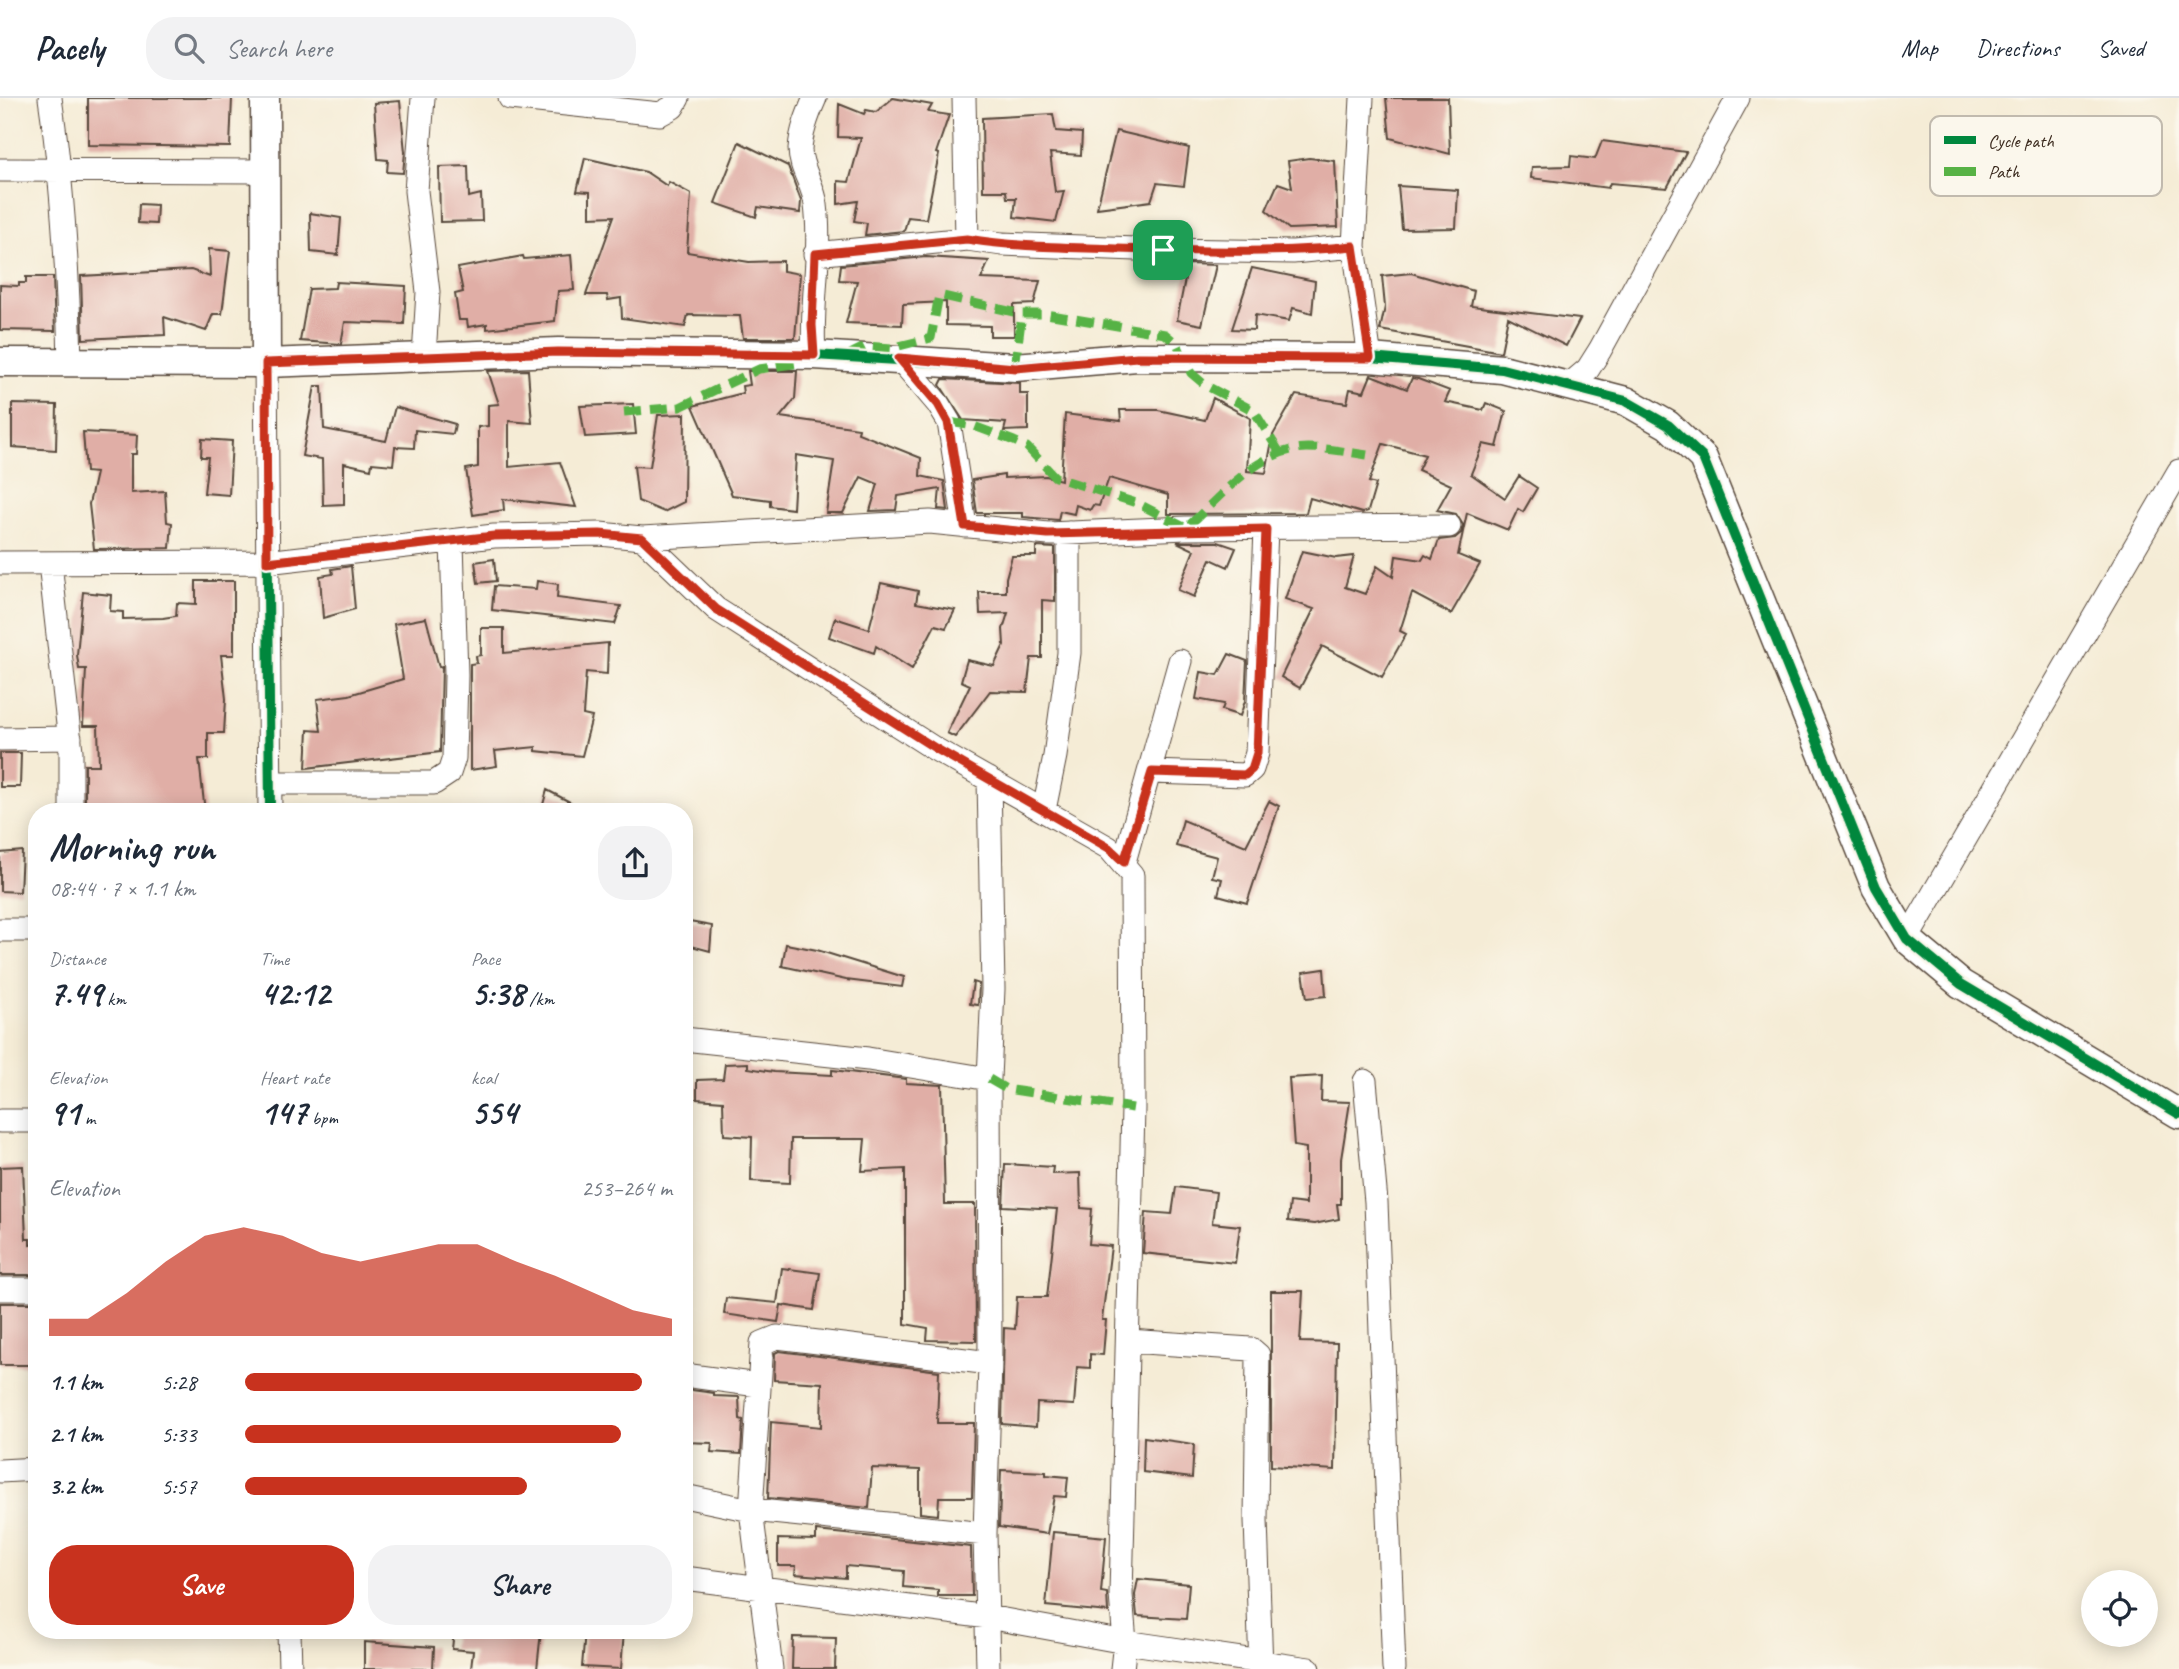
<!DOCTYPE html>
<meta charset="utf-8">
<style>
:root{--surface:#fff;--page:#f2f2f3;--text:#1f2937;--muted:#747a83;--line:#e0e1e3;--accent:#c8321e}
body{margin:0;font-family:Caveat,sans-serif;background:var(--page);color:var(--text);height:100vh;display:flex;flex-direction:column;font-size:26px;white-space:nowrap}
*{box-sizing:border-box;margin:0}
p{font-size:23px;color:var(--muted)}
.icon{flex:none;width:38px;height:38px;fill:none;stroke:currentColor;stroke-width:2;stroke-linecap:round;stroke-linejoin:round}
.map{position:relative;flex:1;overflow:hidden}
.drawer{position:absolute;left:28px;top:705px;width:665px;height:836px;display:flex;flex-direction:column;background:var(--surface);border-radius:28px;box-shadow:0 4px 18px #0003}
.drawer>*{flex:none}
.tools{position:absolute;left:2081px;top:1472px;display:grid;gap:14px}
.tools a{display:grid;place-items:center;width:77px;height:77px;border-radius:50%;background:var(--surface);box-shadow:0 4px 18px #0003;font-size:35px}
.pin{position:absolute;display:grid;place-items:center;width:60px;height:60px;color:#fff;margin:-30px;border-radius:14px;box-shadow:0 4px 10px #0006}
.round{display:grid;place-items:center;flex:none;width:74px;height:74px;border-radius:28px;background:var(--page)}
.overview{display:flex;align-items:center;justify-content:space-between;height:119px;padding:0 21px}
h1{font-size:38px;font-weight:800;line-height:52px}
.figures{display:grid;grid-template-columns:repeat(3,1fr);gap:10px;height:119px;padding:7px 21px}
.figures div{display:grid;align-content:center}
.figures b{font-size:35px;font-weight:800}
.figures small{font-size:19px;font-weight:400}
.figures p{font-size:19px}
.chart{height:196px;padding:14px 21px}
.chart p{display:flex;justify-content:space-between}
.chart svg{width:100%;height:126px;margin-top:7px;fill:var(--accent);opacity:.7}
.primary-button{display:flex;gap:14px;margin-top:auto;padding:14px 21px}
.primary-button a{flex:1;height:80px;border-radius:28px;background:var(--accent);color:#fff;font-size:28px;font-weight:800;line-height:80px;text-align:center}
.primary-button a+a{background:var(--page);color:var(--text)}
ul{padding:0 21px;list-style:none;font-size:23px}
li{display:grid;grid-template-columns:112px 84px 1fr;align-items:center;height:52px}
li i{height:18px;border-radius:9px;background:var(--accent)}
header{display:flex;align-items:center;gap:42px;box-sizing:border-box;height:98px;padding:0 35px;background:var(--surface);border-bottom:2px solid var(--line)}
header strong{font-size:33px}
nav{display:flex;gap:38px;margin-inline-start:auto;font-size:24px}
.search{width:490px;height:63px;background:var(--page);display:flex;align-items:center;gap:18px;box-sizing:border-box;padding:0 24px;border-radius:28px;color:var(--muted);font-size:26px}
.map>svg:first-child{display:block}
</style>
<header>
<strong>Pacely</strong>
<div class="search"><svg class="icon" aria-label="search" viewBox="0 0 24 24"><circle cx="10" cy="10" r="6"/><path d="M15 15l6 6"/></svg>Search here</div>
<nav><a>Map</a><a>Directions</a><a>Saved</a></nav>
</header>
<div class="map">
<svg width="2179" height="1571" viewBox="0 0 2179 1571">
<rect width="100%" height="100%" fill="#fbf7ec"/>
<filter id="ink" filterUnits="userSpaceOnUse"><feTurbulence type="fractalNoise" baseFrequency=".0143" numOctaves="2"/><feDisplacementMap in="SourceGraphic" scale="14" xChannelSelector="R" yChannelSelector="G"/><feConvolveMatrix kernelMatrix="1 2 1 2 8 2 1 2 1" color-interpolation-filters="sRGB"/></filter>
<filter id="wash" filterUnits="userSpaceOnUse"><feTurbulence type="fractalNoise" baseFrequency=".00686" numOctaves="4" result="noise"/><feDisplacementMap in="SourceGraphic" scale="28" xChannelSelector="R" yChannelSelector="G"/><feGaussianBlur stdDeviation="1.57" result="paint"/><feColorMatrix in="noise" values="0 0 0 0 0 0 0 0 0 0 0 0 0 0 0 0 0 1.4 0 .05"/><feComposite in="paint" operator="in"/></filter>
<g filter="url(#wash)">
<rect width="100%" height="100%" fill="#f5ecd6"/>
<g id="blocks">
<path fill="#e0aea6" d="M 88,0 L 232,0 L 230,49 L 88,47 Z
M 893,0 L 932,7 L 928,14 L 949,17 L 936,55 L 939,56 L 926,121 L 908,119 L 904,133 L 865,137 L 867,125 L 854,123 L 858,103 L 838,106 L 838,83 L 849,84 L 861,40 L 838,39 L 839,6 L 864,16 L 866,12 L 876,14 Z
M 1386,0 L 1448,0 L 1450,56 L 1390,40 Z
M 400,3 L 405,54 L 403,75 L 387,74 L 388,62 L 378,61 L 374,5 Z
M 1053,16 L 1056,33 L 1082,35 L 1081,57 L 1050,55 L 1055,94 L 1064,93 L 1056,124 L 1014,119 L 1016,100 L 1007,100 L 1006,93 L 983,93 L 982,20 Z
M 1116,33 L 1189,50 L 1184,88 L 1157,85 L 1151,103 L 1097,110 Z
M 1602,43 L 1686,54 L 1667,90 L 1610,85 L 1608,90 L 1531,80 L 1532,69 L 1570,68 L 1571,58 L 1595,61 Z
M 739,44 L 788,68 L 801,103 L 800,115 L 758,109 L 756,119 L 715,105 Z
M 585,60 L 646,74 L 667,88 L 669,84 L 691,96 L 687,154 L 749,164 L 783,163 L 783,173 L 800,176 L 795,240 L 743,240 L 740,218 L 688,217 L 685,229 L 622,220 L 621,200 L 608,202 L 607,197 L 586,197 L 614,118 L 590,119 L 590,94 L 577,93 Z
M 1309,60 L 1335,63 L 1338,129 L 1289,131 L 1266,112 L 1278,85 L 1292,90 L 1288,63 Z
M 468,68 L 469,99 L 481,96 L 482,123 L 440,124 L 439,69 Z
M 1398,88 L 1458,92 L 1456,130 L 1402,131 Z
M 139,106 L 157,107 L 156,126 L 138,125 Z
M 310,115 L 341,120 L 338,157 L 311,154 Z
M 209,151 L 230,153 L 222,216 L 213,216 L 206,233 L 164,219 L 165,237 L 83,241 L 81,178 L 191,172 L 210,179 Z
M 571,157 L 574,192 L 558,193 L 555,223 L 487,231 L 487,226 L 468,229 L 467,222 L 459,222 L 455,196 L 463,194 L 458,170 L 523,158 L 524,161 Z
M 926,159 L 989,163 L 981,181 L 1040,183 L 1034,206 L 1014,207 L 1014,238 L 990,238 L 990,228 L 946,227 L 946,204 L 903,206 L 902,227 L 846,225 L 857,183 L 839,182 L 841,167 Z
M 1188,166 L 1216,167 L 1202,227 L 1177,222 Z
M 1252,170 L 1315,183 L 1312,215 L 1293,210 L 1289,223 L 1255,217 L 1254,232 L 1232,231 Z
M 1411,175 L 1474,193 L 1471,208 L 1580,221 L 1566,248 L 1508,219 L 1501,254 L 1380,232 L 1385,209 L 1382,178 Z
M 26,179 L 53,179 L 55,233 L 0,232 L 0,187 L 19,188 L 19,185 L 26,185 Z
M 336,184 L 406,188 L 404,226 L 345,224 L 341,246 L 300,243 L 309,191 L 335,190 Z
M 528,272 L 532,325 L 509,323 L 509,369 L 560,364 L 576,409 L 503,401 L 504,412 L 473,417 L 466,371 L 478,369 L 478,329 L 488,328 L 488,307 L 499,306 L 488,273 Z
M 748,273 L 797,273 L 795,301 L 780,319 L 859,330 L 858,335 L 921,360 L 920,378 L 944,383 L 948,412 L 938,411 L 940,391 L 898,398 L 896,412 L 870,413 L 878,386 L 861,379 L 843,415 L 826,415 L 834,363 L 796,357 L 793,411 L 770,408 L 770,402 L 732,397 L 693,308 L 743,295 L 742,288 L 750,287 Z
M 1371,277 L 1407,291 L 1412,280 L 1418,281 L 1450,293 L 1445,304 L 1483,312 L 1486,305 L 1506,313 L 1497,349 L 1483,346 L 1471,376 L 1505,400 L 1519,378 L 1537,390 L 1523,414 L 1518,411 L 1508,432 L 1467,415 L 1458,457 L 1480,466 L 1451,516 L 1412,495 L 1400,533 L 1406,536 L 1382,579 L 1322,548 L 1300,590 L 1281,579 L 1314,511 L 1285,501 L 1302,453 L 1336,460 L 1354,458 L 1345,489 L 1365,496 L 1377,468 L 1393,479 L 1396,458 L 1422,462 L 1425,457 L 1432,461 L 1439,442 L 1455,440 L 1461,435 L 1463,427 L 1456,416 L 1437,412 L 1451,387 L 1418,372 L 1425,357 L 1383,346 L 1369,384 L 1376,386 L 1368,413 L 1362,415 L 1310,400 L 1306,415 L 1168,416 L 1168,397 L 1109,380 L 1099,408 L 1093,407 L 1090,412 L 1076,407 L 1074,416 L 1060,413 L 1058,422 L 1023,419 L 1023,415 L 977,415 L 972,382 L 1004,377 L 1004,380 L 1046,378 L 1061,382 L 1065,316 L 1121,323 L 1120,312 L 1158,312 L 1205,322 L 1213,300 L 1250,320 L 1247,373 L 1266,375 L 1273,337 L 1296,297 L 1347,305 L 1350,291 L 1364,294 Z
M 943,281 L 1020,285 L 1020,296 L 1028,296 L 1028,332 L 1004,333 L 1006,325 L 963,322 L 940,287 Z
M 315,288 L 322,288 L 324,331 L 386,343 L 395,309 L 455,326 L 453,336 L 415,332 L 414,350 L 395,349 L 393,367 L 372,365 L 371,371 L 344,365 L 344,406 L 323,407 L 322,361 L 302,358 Z
M 12,306 L 57,307 L 56,352 L 12,349 Z
M 633,306 L 636,336 L 585,339 L 580,308 Z
M 685,316 L 684,404 L 664,414 L 638,403 L 634,368 L 650,369 L 658,317 Z
M 83,334 L 137,337 L 136,356 L 131,356 L 131,395 L 165,393 L 167,424 L 172,425 L 170,450 L 94,451 L 89,406 L 96,375 L 86,374 Z
M 202,341 L 232,343 L 229,397 L 204,395 L 208,359 L 201,359 Z
M 1177,444 L 1218,444 L 1236,450 L 1228,469 L 1211,461 L 1194,499 L 1178,492 L 1194,452 Z
M 1036,449 L 1055,450 L 1055,503 L 1042,502 L 1042,560 L 1031,560 L 1027,594 L 990,593 L 955,639 L 947,635 L 970,587 L 961,583 L 967,562 L 994,568 L 1004,547 L 1003,531 L 1008,515 L 980,516 L 979,494 L 1006,494 L 1006,480 L 1012,458 L 1036,458 Z
M 494,461 L 496,483 L 478,485 L 475,464 Z
M 351,468 L 355,511 L 323,520 L 320,478 L 333,476 L 332,471 Z
M 196,483 L 234,483 L 234,557 L 221,557 L 226,601 L 224,635 L 208,635 L 208,661 L 199,661 L 205,714 L 85,714 L 85,667 L 99,667 L 98,628 L 83,628 L 86,571 L 79,571 L 77,557 L 83,494 L 111,497 L 110,513 L 123,514 L 123,521 L 163,520 L 176,518 L 177,505 L 196,506 Z
M 537,483 L 558,486 L 557,500 L 621,508 L 615,526 L 492,512 L 494,488 L 536,491 Z
M 881,485 L 918,493 L 916,505 L 955,512 L 946,530 L 935,527 L 912,571 L 876,548 L 874,555 L 829,539 L 835,520 L 869,531 Z
M 426,520 L 439,569 L 442,568 L 440,654 L 306,670 L 308,632 L 321,633 L 317,601 L 349,597 L 403,581 L 394,526 Z
M 481,530 L 504,530 L 504,555 L 608,545 L 607,576 L 586,574 L 583,617 L 592,619 L 582,658 L 536,653 L 536,649 L 495,653 L 497,668 L 470,672 L 470,566 L 477,565 L 476,558 L 481,557 Z
M 1229,556 L 1247,563 L 1245,603 L 1240,618 L 1222,612 L 1224,606 L 1196,601 L 1201,574 L 1218,577 Z
M 0,655 L 21,655 L 20,689 L 0,689 Z
M 547,692 L 589,714 L 541,714 Z
M 1269,703 L 1279,708 L 1247,805 L 1218,797 L 1222,781 L 1212,779 L 1217,759 L 1176,748 L 1183,722 L 1246,748 Z
M 22,753 L 20,794 L 0,793 L 0,755 Z
M 684,823 L 712,828 L 710,853 L 684,846 Z
M 786,846 L 817,852 L 904,879 L 902,889 L 846,882 L 782,868 Z
M 1324,871 L 1326,898 L 1307,900 L 1303,874 Z
M 973,884 L 979,886 L 978,907 L 970,906 Z
M 748,965 L 748,970 L 774,974 L 832,977 L 832,972 L 906,981 L 906,985 L 942,987 L 945,1106 L 975,1106 L 976,1243 L 927,1242 L 928,1230 L 905,1226 L 905,1071 L 862,1073 L 865,1041 L 791,1041 L 790,1085 L 751,1083 L 752,1039 L 724,1037 L 723,1003 L 697,1001 L 697,982 L 723,981 L 725,966 Z
M 1322,978 L 1321,1003 L 1350,1004 L 1341,1061 L 1341,1106 L 1337,1106 L 1339,1121 L 1314,1126 L 1288,1123 L 1290,1104 L 1306,1106 L 1306,1050 L 1294,1048 L 1289,980 Z
M 1005,1066 L 1053,1069 L 1052,1076 L 1080,1075 L 1081,1110 L 1092,1111 L 1089,1146 L 1111,1148 L 1102,1222 L 1106,1222 L 1103,1257 L 1090,1256 L 1090,1270 L 1077,1269 L 1074,1307 L 1037,1305 L 1036,1329 L 1002,1326 L 1004,1230 L 1015,1231 L 1017,1199 L 1047,1199 L 1057,1111 L 1003,1108 Z
M 23,1068 L 26,1141 L 30,1141 L 30,1147 L 37,1146 L 37,1177 L 0,1177 L 0,1069 Z
M 1176,1089 L 1216,1094 L 1212,1125 L 1240,1128 L 1235,1165 L 1143,1155 L 1146,1114 L 1172,1116 Z
M 782,1170 L 820,1175 L 814,1212 L 781,1207 L 778,1224 L 724,1216 L 726,1200 L 777,1205 Z
M 1271,1193 L 1303,1193 L 1300,1244 L 1337,1245 L 1335,1372 L 1271,1368 Z
M 0,1205 L 37,1205 L 37,1267 L 0,1267 Z
M 779,1253 L 939,1273 L 937,1325 L 974,1325 L 972,1399 L 939,1399 L 938,1417 L 920,1415 L 920,1372 L 872,1370 L 869,1410 L 768,1400 L 771,1324 L 821,1329 L 822,1285 L 774,1282 L 775,1255 Z
M 684,1291 L 714,1295 L 714,1298 L 739,1299 L 740,1321 L 743,1322 L 741,1356 L 711,1354 L 712,1345 L 684,1344 Z
M 1144,1339 L 1194,1346 L 1192,1380 L 1143,1374 Z
M 1001,1372 L 1046,1374 L 1046,1377 L 1068,1379 L 1066,1399 L 1054,1398 L 1047,1436 L 999,1429 Z
M 816,1433 L 971,1449 L 972,1498 L 938,1498 L 938,1492 L 903,1489 L 904,1473 L 846,1468 L 846,1480 L 795,1476 L 796,1468 L 778,1468 L 778,1441 L 816,1442 Z
M 1053,1434 L 1106,1439 L 1101,1494 L 1107,1495 L 1108,1514 L 1046,1508 Z
M 1138,1481 L 1189,1486 L 1186,1521 L 1137,1518 L 1135,1497 Z
M 454,1533 L 541,1533 L 537,1571 L 471,1571 L 473,1553 L 452,1551 Z
M 585,1533 L 624,1533 L 621,1571 L 582,1569 Z
M 793,1539 L 836,1540 L 835,1571 L 792,1571 Z
M 364,1544 L 434,1549 L 433,1571 L 364,1571 Z"/>
</g>
</g>
<g filter="url(#ink)">
<use href="#blocks" fill-opacity="0" stroke="#57473a" stroke-width="2"/>
<g fill="none" stroke-linecap="round" stroke-linejoin="round">
<defs>
<path id="minor" d="M 50,0 C 63,88 68,175 70,265
M 423,0 L 416,93 L 428,194 L 424,258
M 510,0 L 660,16 L 673,9 L 678,0
M 964,0 L 967,141
M 0,72 L 264,73
M 1354,148 L 1362,0
M 815,156 L 967,141 L 1002,146 L 1163,152 L 1293,154 L 1354,148 L 1370,260
M 814,257 C 810,207 822,156 816,107 C 814,87 800,71 800,51 C 801,33 808,16 815,0
M 899,260 L 938,306 L 949,324 L 965,428
M 266,265 L 270,714
M 1569,287 L 1588,271 L 1600,252 L 1738,0
M 642,440 L 716,511 L 935,651 L 1109,750 L 1132,777 L 1133,1010 L 1121,1497 L 1125,1544 L 1122,1571
M 0,465 L 266,464 L 494,438 L 600,436 L 642,440 L 930,424 L 1048,436 L 1186,430 L 1449,428
M 50,465 L 71,653 L 71,714
M 0,641 L 70,640
M 1151,674 L 1245,677 L 1252,671 L 1257,655 L 1266,431
M 270,685 L 434,685 L 449,675 L 454,660 L 456,577 L 452,444
M 1044,712 L 1055,658 L 1069,555 L 1069,435
M 1124,764 L 1180,563
M 0,832 L 37,832
M 1907,841 L 2179,373
M 684,941 L 868,961 L 989,981
M 1365,983 L 1376,1104 L 1394,1571
M 0,1023 L 37,1023
M 0,1191 L 37,1191
M 1128,1243 L 1251,1251 L 1258,1257 L 1256,1422 L 1261,1571
M 684,1277 L 758,1287
M 0,1373 L 37,1371
M 684,1398 L 751,1412 L 985,1436
M 684,1480 L 988,1519 L 1125,1544 L 1309,1571
M 289,1533 L 290,1571
M 771,1571 L 751,1412 L 762,1245 L 777,1239 L 990,1265
M 988,1571 L 985,1436 L 990,1265 L 989,981 L 993,891 L 989,681"/>
<path id="tertiary" d="M 0,264 L 266,265 L 265,0
M 266,265 L 558,254 L 814,257 L 1015,269 L 1137,259 L 1370,260 L 1502,271 L 1626,303 L 1668,327 L 1703,360 L 1876,789 L 1907,841 L 1961,886 L 2179,1016"/>
</defs>
<use href="#minor" stroke="#57473a" stroke-width="25"/>
<use href="#tertiary" stroke="#57473a" stroke-width="31"/>
<use href="#minor" stroke="#fff" stroke-width="23"/>
<use href="#tertiary" stroke="#fff" stroke-width="28"/>
<path stroke="#57b245" stroke-width="9" stroke-dasharray="18 9" stroke-linecap="butt" d="M 848,257 L 866,248 L 891,250 L 931,240 L 939,197 L 1022,216 L 1046,216 L 1165,236 L 1177,246 L 1191,275 L 1205,287 L 1254,313 L 1280,355
M 1015,269 L 1022,216
M 624,314 L 680,309 L 759,271 L 800,265
M 949,324 L 974,328 L 1014,343 L 1027,349 L 1055,379 L 1139,406 L 1186,430 C 1220,400 1257,351 1307,350 C 1327,350 1347,354 1367,357
M 989,981 L 1006,991 L 1133,1010"/>
<defs>
<path id="cycleway" d="M 270,714 L 266,265 L 558,254 L 814,257 L 1015,269 L 1137,259 L 1370,260 L 1502,271 L 1626,303 L 1668,327 L 1703,360 L 1876,789 L 1907,841 L 1961,886 L 2179,1016"/>
</defs>
<use href="#cycleway" stroke="#fbf7ec" stroke-width="15"/>
<use href="#cycleway" stroke="#00873e" stroke-width="10"/>
</g>
</g>
<g fill="none" stroke-linecap="round" stroke-linejoin="round" filter="url(#ink)">
<defs>
<path id="route" d="M 967,141 C 1016,149 1066,149 1117,151 C 1196,153 1275,156 1353,148 L 1370,260 L 1137,259 L 1016,270 L 899,260 L 938,306 L 948,324 L 965,428 L 1048,436 L 1266,431 L 1257,655 L 1252,671 L 1245,677 L 1152,674 L 1124,764 L 1109,750 L 935,650 L 716,511 L 642,440 L 600,436 L 494,438 L 267,464 L 266,265 L 558,254 L 814,257 L 812,227 L 815,156 Z"/>
</defs>
<use href="#route" stroke="#fff" stroke-width="14"/>
<use href="#route" stroke="#c8321e" stroke-width="9"/>
</g>
<rect x="1930" y="18" width="232" height="80" rx="10" fill="#fbf7ec" stroke="#c1baae" stroke-width="2"/>
<rect x="1944" y="38" width="32" height="8" fill="#00873e"/>
<rect x="1944" y="69" width="32" height="9" fill="#57b245"/>
<g font-size="19" fill="#3b2a1e">
<text x="1988" y="49">Cycle path</text>
<text x="1988" y="80">Path</text>
</g>
</svg>
<div class="tools">
<a><svg class="icon" aria-label="locate" viewBox="0 0 24 24"><circle cx="12" cy="12" r="6"/><path d="M12 2v4M12 18v4M2 12h4M18 12h4"/></svg></a>
</div>
<div class="pin" style="left:1163px;top:152px;background:#1e9e55"><svg class="icon" aria-label="arrive" viewBox="0 0 24 24"><path d="M6 21V4h12l-3 4 3 4H6"/></svg></div>
<section class="drawer">
<div class="overview"><div><h1>Morning run</h1><p>08:44 · 7 × 1.1 km</p></div><a class="round"><svg class="icon" aria-label="share" viewBox="0 0 24 24"><path d="M12 15V3M7 8l5-5 5 5M5 13v7h14v-7"/></svg></a></div>
<div class="figures">
<div><p>Distance</p><b>7.49<small> km</small></b></div>
<div><p>Time</p><b>42:12</b></div>
<div><p>Pace</p><b>5:38<small> /km</small></b></div>
</div>
<div class="figures">
<div><p>Elevation</p><b>91<small> m</small></b></div>
<div><p>Heart rate</p><b>147<small> bpm</small></b></div>
<div><p>kcal</p><b>554</b></div>
</div>
<div class="chart"><p><span>Elevation</span>253–264 m</p>
<svg viewBox="0 0 160 44" preserveAspectRatio="none"><path d="M0 44V38L10 38L20 29L30 18L40 9L50 6L60 9L70 15L80 18L90 15L100 12L110 12L120 18L130 23L140 29L150 35L160 38V44z"/></svg>
</div>
<ul>
<li><b>1.1 km</b>5:28<i style="width:93%"></i></li>
<li><b>2.1 km</b>5:33<i style="width:88%"></i></li>
<li><b>3.2 km</b>5:57<i style="width:66%"></i></li>
</ul>
<div class="primary-button"><a>Save</a><a>Share</a></div>
</section>
</div>
